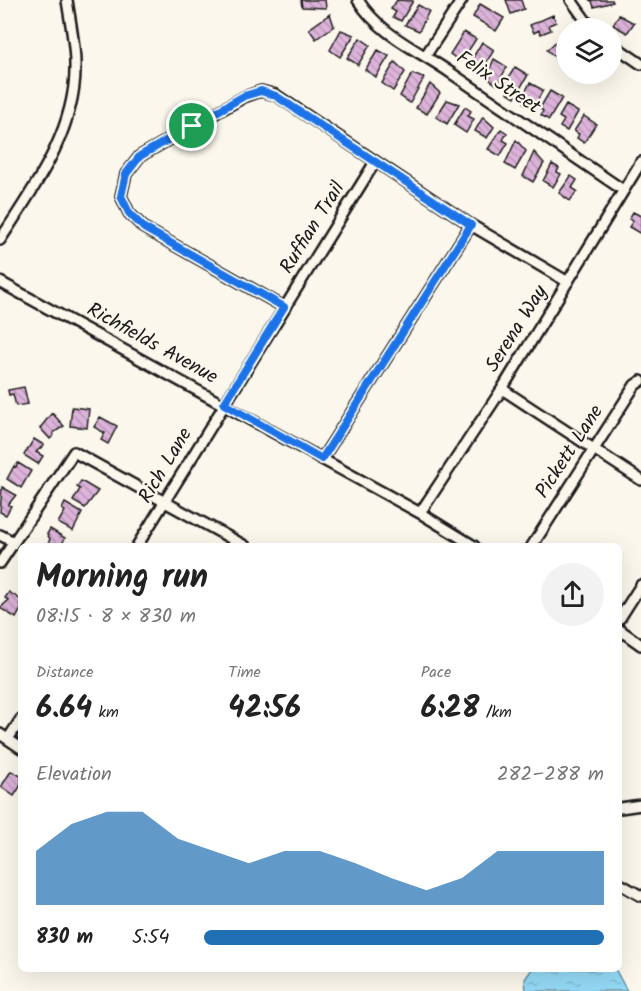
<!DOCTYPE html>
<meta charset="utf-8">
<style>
:root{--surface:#fff;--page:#f2f2f2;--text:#222;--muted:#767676;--accent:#1f6fb2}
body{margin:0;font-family:Kalam,sans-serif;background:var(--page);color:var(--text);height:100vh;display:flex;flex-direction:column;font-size:22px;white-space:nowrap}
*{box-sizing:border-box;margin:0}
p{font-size:20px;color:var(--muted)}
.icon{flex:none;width:33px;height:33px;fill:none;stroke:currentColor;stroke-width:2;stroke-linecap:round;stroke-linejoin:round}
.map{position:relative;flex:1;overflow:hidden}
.details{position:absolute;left:18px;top:543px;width:604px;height:429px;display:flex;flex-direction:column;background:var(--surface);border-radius:9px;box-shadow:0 6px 24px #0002}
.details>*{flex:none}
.tools{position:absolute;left:556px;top:18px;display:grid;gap:12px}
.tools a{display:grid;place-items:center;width:66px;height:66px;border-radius:50%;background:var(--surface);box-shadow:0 6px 24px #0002;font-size:30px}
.pin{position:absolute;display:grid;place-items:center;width:51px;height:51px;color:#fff;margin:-26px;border:3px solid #fff;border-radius:50%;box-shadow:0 2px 6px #0007}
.round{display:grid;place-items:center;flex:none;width:63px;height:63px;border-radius:32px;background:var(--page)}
.overview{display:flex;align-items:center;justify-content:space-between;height:102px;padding:0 18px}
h1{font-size:33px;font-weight:800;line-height:45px}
.stats{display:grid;grid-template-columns:repeat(3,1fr);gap:9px;height:102px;padding:6px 18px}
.stats div{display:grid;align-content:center}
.stats b{font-size:30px;font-weight:800}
.stats small{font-size:16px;font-weight:400}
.stats p{font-size:16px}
.chart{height:168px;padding:12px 18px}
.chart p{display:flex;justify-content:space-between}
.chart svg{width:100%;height:108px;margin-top:6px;fill:var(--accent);opacity:.7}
ul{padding:0 18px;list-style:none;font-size:20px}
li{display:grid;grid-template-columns:96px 72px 1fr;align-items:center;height:45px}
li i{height:15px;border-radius:8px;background:var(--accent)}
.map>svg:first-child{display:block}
</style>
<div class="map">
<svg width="641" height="991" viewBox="0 0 641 991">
<defs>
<pattern id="water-ripples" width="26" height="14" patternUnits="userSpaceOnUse" patternTransform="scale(1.5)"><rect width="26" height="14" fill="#95daf7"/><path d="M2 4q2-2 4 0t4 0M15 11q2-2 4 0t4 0" fill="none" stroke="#80bad3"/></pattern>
<pattern id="building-back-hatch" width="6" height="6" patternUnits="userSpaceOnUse" patternTransform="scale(1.5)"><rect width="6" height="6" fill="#dcb3d9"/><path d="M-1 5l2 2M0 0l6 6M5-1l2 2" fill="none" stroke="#bc99ba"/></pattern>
</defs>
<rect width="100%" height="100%" fill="#fbf7ec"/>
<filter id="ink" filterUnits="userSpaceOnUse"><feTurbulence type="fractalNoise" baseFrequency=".0167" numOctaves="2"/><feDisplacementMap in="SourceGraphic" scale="12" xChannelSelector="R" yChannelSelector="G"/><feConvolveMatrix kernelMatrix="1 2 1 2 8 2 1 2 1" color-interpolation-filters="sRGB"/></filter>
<g filter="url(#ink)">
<path fill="url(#water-ripples)" stroke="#658e9f" stroke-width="1.5" d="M 532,969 L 615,969 L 627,991 L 526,991 L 525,979 Z"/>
<path fill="url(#building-back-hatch)" stroke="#1c1c1c" stroke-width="1.5" d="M 301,0 L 325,0 L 326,8 L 302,7 Z
M 397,0 L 413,1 L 401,21 L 393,17 L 396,12 L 391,9 Z
M 506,0 L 521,0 L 524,9 L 511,14 Z
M 589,0 L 612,0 L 613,2 L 594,7 L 592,1 Z
M 480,4 L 504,18 L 496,31 L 473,17 Z
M 418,5 L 429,11 L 419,31 L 405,25 Z
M 330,14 L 334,26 L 316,39 L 309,29 Z
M 553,15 L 556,22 L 549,25 L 551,30 L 541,34 L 539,30 L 534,33 L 530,25 Z
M 619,15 L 634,23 L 627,33 L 613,25 Z
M 341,30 L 354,35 L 340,57 L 330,50 Z
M 464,32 L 476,39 L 465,56 L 460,55 L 457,59 L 450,54 Z
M 563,35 L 567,39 L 564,46 L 567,50 L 557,59 L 547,50 Z
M 360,38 L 370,45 L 358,65 L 347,58 Z
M 482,42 L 494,50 L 480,73 L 469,64 Z
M 378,50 L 389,56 L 376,77 L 365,70 Z
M 494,59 L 507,67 L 497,85 L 489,79 L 491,75 L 488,73 Z
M 395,62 L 405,72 L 393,91 L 382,83 Z
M 515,67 L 528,75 L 515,97 L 507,92 L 511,86 L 504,85 Z
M 412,74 L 424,78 L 410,103 L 400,96 Z
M 530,83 L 543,90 L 533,108 L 524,103 L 528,96 L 524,94 Z
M 430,84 L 440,93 L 427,114 L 416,108 Z
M 550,91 L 562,98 L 549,120 L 541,115 L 543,111 L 540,108 Z
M 447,100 L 459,104 L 447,124 L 436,117 Z
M 566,105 L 578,112 L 567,131 L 560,127 L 564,120 L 559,117 Z
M 465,107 L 471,111 L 468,116 L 474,119 L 466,133 L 454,125 Z
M 584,116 L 596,124 L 584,143 L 577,138 L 579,134 L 574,131 Z
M 483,117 L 494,127 L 487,138 L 475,131 Z
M 501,129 L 507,133 L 503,140 L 508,143 L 500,156 L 488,149 Z
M 516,140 L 526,151 L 515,170 L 505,164 Z
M 534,152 L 544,163 L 533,182 L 523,176 Z
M 552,164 L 559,168 L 557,172 L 561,174 L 553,187 L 543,181 Z
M 571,176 L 577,180 L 572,188 L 577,191 L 570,201 L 559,193 Z
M 633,212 L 641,216 L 641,234 L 629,227 L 633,221 L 629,219 Z
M 24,387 L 28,404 L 16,406 L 13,394 L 9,395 L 8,390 Z
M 72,407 L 89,409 L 87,428 L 70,426 Z
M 52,413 L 64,426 L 53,433 L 54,435 L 50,439 L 40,428 Z
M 100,417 L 117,426 L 108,444 L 101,440 L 105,433 L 94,427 Z
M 34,439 L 44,445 L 36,452 L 43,456 L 38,464 L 24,455 Z
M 18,463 L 31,471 L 21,488 L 7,479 L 14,466 L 16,467 Z
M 81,481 L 98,491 L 85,508 L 73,501 L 80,489 L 77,487 Z
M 2,487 L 16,495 L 8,505 L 11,506 L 6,515 L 0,512 Z
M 65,503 L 82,513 L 73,531 L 58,523 L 65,511 L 62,509 Z
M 50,529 L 65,538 L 61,546 L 48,544 L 50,539 L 47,534 Z
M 9,592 L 21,600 L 21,609 L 16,618 L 0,608 L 9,600 L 5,598 Z
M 11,771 L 21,776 L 21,785 L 14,796 L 1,787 Z"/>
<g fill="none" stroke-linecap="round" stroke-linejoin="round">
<defs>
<path id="street" d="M 358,0 C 380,35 418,50 451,73 C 509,112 566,151 623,190
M 571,0 L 591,28
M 612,44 L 641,64
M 426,55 L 462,0
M 0,240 C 34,188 77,129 75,64 C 75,43 70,21 67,0
M 0,282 L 420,513 L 474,546
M 284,307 L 144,228 L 129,213 L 121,196 L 126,174 L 140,156 L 244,97 L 261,91 L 276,95 L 471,225 L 568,282
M 502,389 L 641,480
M 322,459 L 471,225
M 420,513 L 502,389 L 641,162
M 0,535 L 14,542
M 137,546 L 375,162
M 532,546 L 635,385 L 641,381
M 0,563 L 74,452 L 245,546
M 620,618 L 641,585
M 620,630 L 641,645
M 0,734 L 21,748
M 8,739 L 21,719
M 620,808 L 641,805
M 620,884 L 641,896"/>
</defs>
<use href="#street" stroke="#1c1c1c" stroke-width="14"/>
<use href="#street" stroke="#fbf7ec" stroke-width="9"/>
</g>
</g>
<g fill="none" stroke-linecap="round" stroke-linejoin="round" filter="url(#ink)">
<defs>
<path id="route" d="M 261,91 L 276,96 L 471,225 L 322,459 L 224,404 L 284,307 L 144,228 L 129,213 L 121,196 L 126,174 L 140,156 L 244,96 Z"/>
</defs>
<use href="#route" stroke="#fff" stroke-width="12"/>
<use href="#route" stroke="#1a73e8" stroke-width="8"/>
</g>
<g text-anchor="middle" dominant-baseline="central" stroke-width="5" stroke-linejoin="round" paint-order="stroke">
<g font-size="20" fill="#1c1c1c" stroke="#fbf7ec">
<text transform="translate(498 83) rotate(34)">Felix Street</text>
<text transform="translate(313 228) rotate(-58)">Ruffian Trail</text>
<text transform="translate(517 329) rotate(-58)">Serena Way</text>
<text transform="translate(152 344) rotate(29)">Richfields Avenue</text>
<text transform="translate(570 452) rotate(-57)">Pickett Lane</text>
<text transform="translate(166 466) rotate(-59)">Rich Lane</text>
</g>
</g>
</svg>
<div class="tools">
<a><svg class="icon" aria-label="layers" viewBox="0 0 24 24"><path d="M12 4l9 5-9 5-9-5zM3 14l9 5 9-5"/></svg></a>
</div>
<div class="pin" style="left:192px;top:126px;background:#1e9e55"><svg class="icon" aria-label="arrive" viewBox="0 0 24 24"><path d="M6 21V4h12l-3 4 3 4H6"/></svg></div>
<section class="details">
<div class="overview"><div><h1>Morning run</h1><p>08:15 · 8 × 830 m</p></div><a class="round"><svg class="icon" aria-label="share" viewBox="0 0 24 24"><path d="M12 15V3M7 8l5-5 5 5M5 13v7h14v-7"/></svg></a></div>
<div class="stats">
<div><p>Distance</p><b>6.64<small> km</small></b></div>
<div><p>Time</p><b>42:56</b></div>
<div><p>Pace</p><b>6:28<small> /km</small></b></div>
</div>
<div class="chart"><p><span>Elevation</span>282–288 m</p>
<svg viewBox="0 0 160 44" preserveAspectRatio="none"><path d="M0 44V22L10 11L20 6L30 6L40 17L50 22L60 27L70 22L80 22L90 27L100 33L110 38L120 33L130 22L140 22L150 22L160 22V44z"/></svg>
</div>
<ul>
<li><b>830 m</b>5:54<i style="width:100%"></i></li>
</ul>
</section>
</div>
